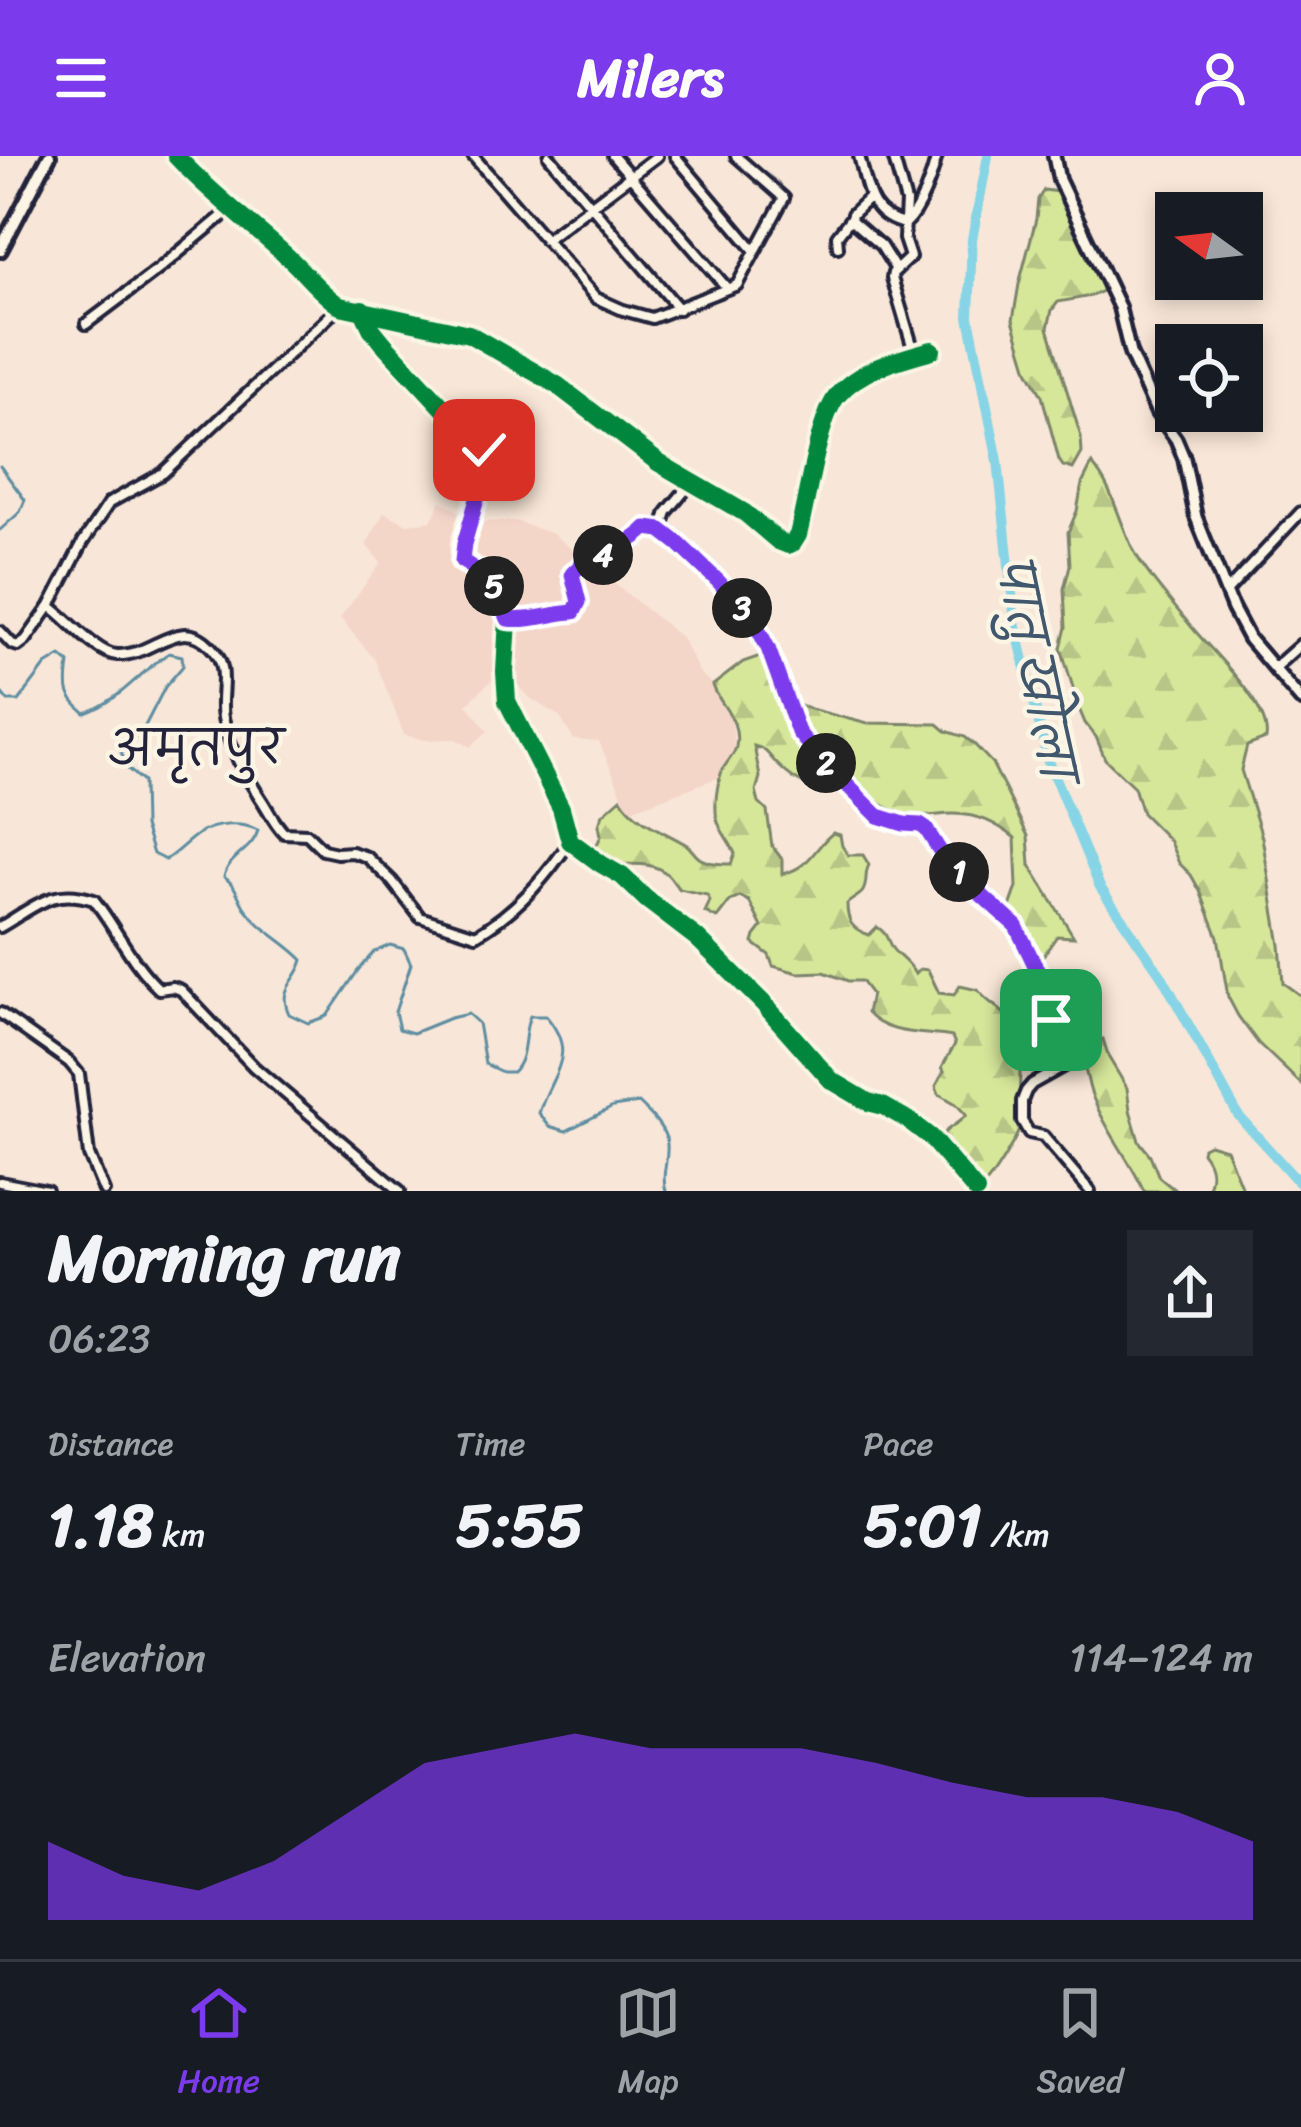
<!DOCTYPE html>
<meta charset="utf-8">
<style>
:root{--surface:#171b24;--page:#242831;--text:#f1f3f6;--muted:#9ea1a6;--line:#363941;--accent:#7c3aed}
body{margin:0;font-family:Sriracha,"Playpen Sans Deva",sans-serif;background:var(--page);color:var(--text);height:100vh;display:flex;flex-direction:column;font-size:45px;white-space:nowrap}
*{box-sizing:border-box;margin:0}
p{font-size:39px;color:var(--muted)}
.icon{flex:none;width:66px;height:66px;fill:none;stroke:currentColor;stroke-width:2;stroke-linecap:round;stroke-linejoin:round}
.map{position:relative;height:1035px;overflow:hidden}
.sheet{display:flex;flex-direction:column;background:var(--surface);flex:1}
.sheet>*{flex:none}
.needle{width:78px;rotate:285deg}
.buttons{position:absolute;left:1155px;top:36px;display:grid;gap:24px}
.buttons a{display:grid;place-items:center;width:108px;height:108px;border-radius:0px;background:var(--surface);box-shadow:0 6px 18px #0003;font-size:60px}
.pin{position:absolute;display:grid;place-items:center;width:102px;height:102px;color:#fff;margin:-51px;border-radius:24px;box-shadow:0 6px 18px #0006}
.km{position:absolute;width:60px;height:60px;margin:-30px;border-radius:50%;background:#222;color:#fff;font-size:33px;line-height:60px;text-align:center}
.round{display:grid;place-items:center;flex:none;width:126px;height:126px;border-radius:0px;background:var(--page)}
.head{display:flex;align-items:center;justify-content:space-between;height:204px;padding:0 48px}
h1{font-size:66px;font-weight:700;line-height:90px}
.figures{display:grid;grid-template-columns:repeat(3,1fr);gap:18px;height:204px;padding:12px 48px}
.figures div{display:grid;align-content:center}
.figures b{font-size:60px;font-weight:700}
.figures small{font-size:33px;font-weight:400}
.figures p{font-size:33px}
.chart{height:336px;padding:24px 48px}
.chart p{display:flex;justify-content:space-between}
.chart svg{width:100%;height:216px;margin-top:12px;fill:var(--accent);opacity:.7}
header{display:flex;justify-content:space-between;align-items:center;height:156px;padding:0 48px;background:var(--accent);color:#fff;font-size:54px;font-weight:700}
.dock{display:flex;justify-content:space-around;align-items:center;height:168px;border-top:3px solid var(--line);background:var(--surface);font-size:33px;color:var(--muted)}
.dock a{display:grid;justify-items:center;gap:6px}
.dock .selected{color:var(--accent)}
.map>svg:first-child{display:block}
</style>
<header><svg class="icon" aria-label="menu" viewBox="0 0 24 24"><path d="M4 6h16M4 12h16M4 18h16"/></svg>Milers<svg class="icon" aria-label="person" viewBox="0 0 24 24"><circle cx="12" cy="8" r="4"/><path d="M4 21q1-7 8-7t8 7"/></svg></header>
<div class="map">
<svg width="1301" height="1035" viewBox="0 0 1301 1035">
<defs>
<pattern id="forest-firs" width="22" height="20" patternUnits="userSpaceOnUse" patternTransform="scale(3)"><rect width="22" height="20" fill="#d6e79a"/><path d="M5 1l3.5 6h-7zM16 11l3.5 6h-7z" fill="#b7c686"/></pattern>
</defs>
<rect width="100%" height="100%" fill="#f8e7d8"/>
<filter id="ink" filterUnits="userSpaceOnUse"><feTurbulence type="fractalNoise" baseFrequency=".00833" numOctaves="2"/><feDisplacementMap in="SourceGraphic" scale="24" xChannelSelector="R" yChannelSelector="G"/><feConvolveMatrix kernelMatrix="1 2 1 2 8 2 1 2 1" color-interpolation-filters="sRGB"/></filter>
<g filter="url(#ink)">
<path fill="#f4d6c9" d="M 441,345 L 477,366 L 515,365 L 553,378 L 681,481 L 700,517 L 713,529 L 717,541 L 731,555 L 735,596 L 725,608 L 720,621 L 629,655 L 599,586 L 574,584 L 559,560 L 531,543 L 509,520 L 499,518 L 467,548 L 488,575 L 470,591 L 455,583 L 424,584 L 404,579 L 375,504 L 340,462 L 381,407 L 366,389 L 384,356 L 407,368 L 431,365 Z"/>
<path fill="url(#forest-firs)" stroke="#7c846a" stroke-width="3" d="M 1044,34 L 1058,36 C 1075,66 1098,99 1104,134 L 1091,140 L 1058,146 L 1052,154 L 1048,172 L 1081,281 L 1082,297 L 1073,313 L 1063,310 L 1059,304 L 1042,240 L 1028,214 L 1013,164 L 1019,128 L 1036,63 L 1038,43 Z
M 1092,308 C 1113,332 1119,365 1133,393 C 1146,418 1172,447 1190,469 C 1211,495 1272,550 1266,583 L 1247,590 L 1241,614 L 1262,681 L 1280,789 L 1283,827 L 1301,840 L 1301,928 L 1258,887 L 1238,860 L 1228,841 L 1218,781 L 1200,735 L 1191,719 L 1179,707 L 1169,684 L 1142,657 L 1134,631 L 1105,603 L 1096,581 L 1085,567 L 1080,555 L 1061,492 L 1066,471 L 1064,433 L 1070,409 L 1068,376 L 1077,355 L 1082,328 Z
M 766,498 L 776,533 L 784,542 L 803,551 L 864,567 L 938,568 L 946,575 L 965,581 L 974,588 L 992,607 L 1028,680 L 1030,709 L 1074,781 L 1057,780 L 1040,804 C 1026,787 1021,770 1010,751 L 1017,731 L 1015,682 C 996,667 978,658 953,658 C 939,658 926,662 913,660 C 889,656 873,643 852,630 C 820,636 801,633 777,608 C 768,599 767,593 754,590 L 760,621 L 756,635 L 759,647 L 767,655 L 772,690 L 782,703 L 782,718 C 812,711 814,691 833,677 L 840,679 L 842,690 L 848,699 L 863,699 L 869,709 C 864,717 868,727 863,735 C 860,740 852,743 847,748 C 847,766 852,773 869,779 L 877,771 C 888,778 886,782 892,792 C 898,801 907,804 915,818 L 920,813 L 928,814 L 939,837 L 954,839 L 960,830 L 978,834 C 986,846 1002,853 1008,862 C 1014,871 1013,879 1021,890 C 1021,906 1019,922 1020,938 C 1020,947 1022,958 1021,967 C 1019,980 992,1023 982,1032 L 975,1029 L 957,998 L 939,982 C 948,970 958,969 966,959 L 956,948 L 939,938 L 936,930 L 944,915 L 942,911 L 955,888 L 952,881 C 924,876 887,880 867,857 L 871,838 L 861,825 L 848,825 L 824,816 L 798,817 L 773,810 L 769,799 L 753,787 L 755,780 L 762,771 L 749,745 L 740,741 L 730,745 L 717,762 L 705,756 L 710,745 L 707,739 L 679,733 C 675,729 672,723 667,718 C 642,698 619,719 593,697 L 601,680 L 599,669 L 603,658 L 621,642 C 635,666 664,675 687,689 C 692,693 695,700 701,703 C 709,708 723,708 731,708 L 735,698 C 731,686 720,676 717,663 C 714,649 717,628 722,615 C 726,606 734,600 736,591 C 741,561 720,552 713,529 L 743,506 Z
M 1067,869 L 1077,881 L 1089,888 L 1103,883 L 1109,902 L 1127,932 L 1130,954 L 1139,985 L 1150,999 L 1159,1021 L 1176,1035 L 1144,1035 C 1129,1002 1104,972 1092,939 C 1085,922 1089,906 1070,899 C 1065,889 1060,881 1064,871 Z
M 1209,988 L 1226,993 L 1243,1035 L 1206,1035 C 1214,1020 1212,1008 1202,996 L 1203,991 Z"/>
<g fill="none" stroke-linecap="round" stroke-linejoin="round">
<path stroke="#5e8da1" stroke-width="3" d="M 0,310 L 25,344 L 20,356 L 0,374
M 0,535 L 8,545 L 19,545 L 46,509 L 61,500 L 69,507 C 66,532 64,540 85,557 C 120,545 139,516 169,497 L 182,500 L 183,510 L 165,531 L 145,570 L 121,596 L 128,613 L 143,626 L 144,670 L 153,698 L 165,704 C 177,697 186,686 198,678 C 215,667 241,666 258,674 C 253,695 228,700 224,721 C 237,730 237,740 245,752 C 260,774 285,785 303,804 C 296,828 277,831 289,858 L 308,867 L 327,860 L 359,813 L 374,796 L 390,789 L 404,793 L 411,808 L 395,856 L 399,873 L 413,877 L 450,862 L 468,858 L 478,867 L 485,908 L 502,916 L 513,916 C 528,901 522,879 530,860 L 546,860 C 579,899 552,916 539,957 L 549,970 L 566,975 L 613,951 L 639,947 C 649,957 661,968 666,982 C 671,998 660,1017 666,1035"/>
<path stroke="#86d4e5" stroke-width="10" d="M 988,0 L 972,83 L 969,161 L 998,305 L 1015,467 L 1048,605 L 1100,731 L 1163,822 L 1238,959 L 1301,1029"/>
<defs>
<path id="minor" d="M 176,0 C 211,38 253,69 291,104 C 307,119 321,138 340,150 L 469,178 L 557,229 L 659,307 L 745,357 L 778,385 L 788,389 L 793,387 L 798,379 C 807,345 818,264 837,240 C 859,213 900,203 932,194
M 473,0 L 596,142 L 623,154 L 652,162 L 737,129 L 784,42 L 736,0
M 549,0 L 679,153
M 613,0 L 727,132
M 675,0 L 755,95
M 859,0 C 868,32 868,60 905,68 C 920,55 932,20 937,0
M 893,0 L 906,46 L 904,83 L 910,101 L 893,117 L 892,122 L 915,199
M 870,41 L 852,58 L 851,64 L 881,90 L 896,114
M 545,84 L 657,0
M 838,91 L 837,80 L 850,63
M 362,153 L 371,172 L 384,188 L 489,301 L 463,388 L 462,405 L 481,416 L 497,434 L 508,463 L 505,516 L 507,545 L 561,652 L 570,685 L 601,708 L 622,720 L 646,743 L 697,782 L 763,847 L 831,924 L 868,946 L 883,950 L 908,964 L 930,981 L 976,1035
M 86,168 L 159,113 L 232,52
M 692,326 L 667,356 L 661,374 L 719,426 L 756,469 L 768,492 L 798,576 L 815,597 L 878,660 L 905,668 L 920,669 L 926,673 L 940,696 L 968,727 L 1016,769 L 1021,785 L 1042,824 L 1051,864 L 1067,901 L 1064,910 L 1032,928 L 1026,935 L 1022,945 L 1022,965 L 1029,977 L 1043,980 L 1090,1035
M 1226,436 L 1301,356
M 50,450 L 83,386 L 109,347 L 163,317 L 340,150
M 508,463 C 531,466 551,457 574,456 L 579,446 L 572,418 C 591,396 626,394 646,372 L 661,374
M 0,475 L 12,488 L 18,490 L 26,484 L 50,450 C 67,462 97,498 117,499 C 153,501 179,457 211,491 C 232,512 218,537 223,562 C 231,596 244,617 263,646 C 270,657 275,668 284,677 L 307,678 L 323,694 L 337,697 L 352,696 L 367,701 L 392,725 L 420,761 L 476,779 C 516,756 545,723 570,685
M 1274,512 L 1301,488
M 0,771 C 35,751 52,730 94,744 C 117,773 131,807 159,833 L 173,831 L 181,834 L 254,911 L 400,1035
M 0,857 L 69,906 L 79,918 L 89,999 L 104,1035
M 0,1026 L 47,1035"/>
<path id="tertiary" d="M 1054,0 L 1059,24 L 1119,151 L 1130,197 L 1157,257 L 1176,283 L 1184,302 L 1196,361 L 1233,453 L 1249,483 L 1301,544"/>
<path id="secondary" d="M 0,94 L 49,0"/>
</defs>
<use href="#minor" stroke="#22223b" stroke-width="16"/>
<use href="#tertiary" stroke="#22223b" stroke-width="18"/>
<use href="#secondary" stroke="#22223b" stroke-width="20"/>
<use href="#minor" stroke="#fcf5e5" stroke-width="8"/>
<use href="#tertiary" stroke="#fcf5e5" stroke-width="9"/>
<use href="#secondary" stroke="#fcf5e5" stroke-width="10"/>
<defs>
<path id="cycleway" d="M 176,0 C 211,38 253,69 291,104 C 307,119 321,138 340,150 L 469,178 L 557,229 L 659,307 L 745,357 L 778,385 L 788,389 L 793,387 L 798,379 C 807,345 818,264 837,240 C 859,213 900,203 932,194
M 362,153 L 371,172 L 384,188 L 489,301 L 463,388 L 462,405 L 481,416 L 497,434 L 508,463 L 505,516 L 507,545 L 561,652 L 570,685 L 601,708 L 622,720 L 646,743 L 697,782 L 763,847 L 831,924 L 868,946 L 883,950 L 908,964 L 930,981 L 976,1035"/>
</defs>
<use href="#cycleway" stroke="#fcf5e5" stroke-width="26"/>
<use href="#cycleway" stroke="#00873e" stroke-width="18"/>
</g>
</g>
<g fill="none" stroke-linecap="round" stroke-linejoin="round" filter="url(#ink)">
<defs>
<path id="route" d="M 484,294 L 489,302 L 464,388 L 462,405 C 490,421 496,433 508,463 C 531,466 551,457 574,456 L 579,446 L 572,418 C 591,396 626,394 646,372 L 661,374 L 679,388 L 719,426 L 756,469 L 768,492 L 798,576 L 815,597 L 878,660 L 904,668 L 920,669 L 926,673 L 940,695 L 968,727 L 1016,770 L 1042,824 L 1051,864"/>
</defs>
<use href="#route" stroke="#fff" stroke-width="24"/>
<use href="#route" stroke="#7c3aed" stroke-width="15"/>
</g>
<g text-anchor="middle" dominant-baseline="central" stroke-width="9" stroke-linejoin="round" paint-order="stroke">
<g font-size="48" font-style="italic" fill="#40576e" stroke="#fcf5e5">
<text transform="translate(1035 511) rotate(78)">पातु खोला</text>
</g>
<g font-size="48" fill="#22223b" stroke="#fcf5e5">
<text x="196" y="592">अमृतपुर</text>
</g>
</g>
</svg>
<div class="buttons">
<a><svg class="needle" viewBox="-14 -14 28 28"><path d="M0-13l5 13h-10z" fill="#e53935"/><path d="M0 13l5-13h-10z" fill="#9ea1a6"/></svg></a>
<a><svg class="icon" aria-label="locate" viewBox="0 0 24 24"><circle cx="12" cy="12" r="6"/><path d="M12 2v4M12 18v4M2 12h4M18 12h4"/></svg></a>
</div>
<div class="pin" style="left:1051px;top:864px;background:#1e9e55"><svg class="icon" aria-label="arrive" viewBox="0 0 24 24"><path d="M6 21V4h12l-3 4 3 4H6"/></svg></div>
<div class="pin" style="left:484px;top:294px;background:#d93025"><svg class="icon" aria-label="check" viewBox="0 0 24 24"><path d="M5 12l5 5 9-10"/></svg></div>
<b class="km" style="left:959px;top:716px">1</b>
<b class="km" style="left:826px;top:607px">2</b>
<b class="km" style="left:742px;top:452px">3</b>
<b class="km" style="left:603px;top:399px">4</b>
<b class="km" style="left:494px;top:430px">5</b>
</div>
<section class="sheet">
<div class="head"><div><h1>Morning run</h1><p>06:23</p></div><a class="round"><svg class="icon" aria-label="share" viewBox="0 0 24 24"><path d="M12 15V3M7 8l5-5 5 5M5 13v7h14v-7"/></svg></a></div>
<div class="figures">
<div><p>Distance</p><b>1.18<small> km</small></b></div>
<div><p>Time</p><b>5:55</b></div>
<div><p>Pace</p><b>5:01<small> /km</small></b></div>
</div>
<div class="chart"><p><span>Elevation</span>114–124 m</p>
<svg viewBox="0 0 160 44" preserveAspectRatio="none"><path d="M0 44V28L10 35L20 38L30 32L40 22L50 12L60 9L70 6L80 9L90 9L100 9L110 12L120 16L130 19L140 19L150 22L160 28V44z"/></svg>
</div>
</section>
<nav class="dock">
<a class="selected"><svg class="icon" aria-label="home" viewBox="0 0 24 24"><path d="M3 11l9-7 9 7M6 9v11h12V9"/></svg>Home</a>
<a><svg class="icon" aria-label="map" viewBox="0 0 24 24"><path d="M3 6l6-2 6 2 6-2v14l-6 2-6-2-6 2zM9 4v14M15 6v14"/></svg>Map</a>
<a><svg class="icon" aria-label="saved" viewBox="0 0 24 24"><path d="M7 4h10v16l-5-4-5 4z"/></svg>Saved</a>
</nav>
